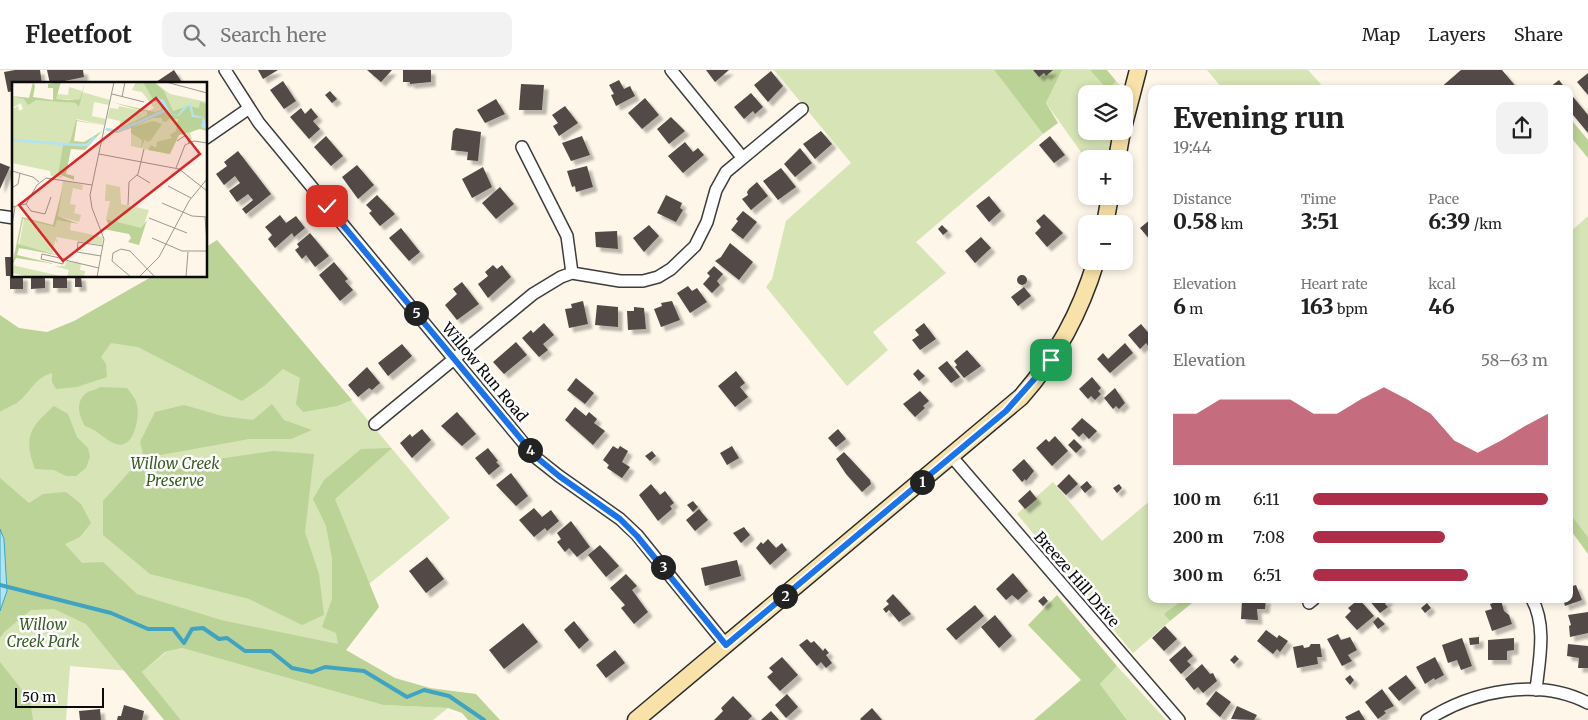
<!DOCTYPE html>
<meta charset="utf-8">
<style>
:root{--surface:#fff;--page:#f2f2f2;--text:#222;--muted:#767676;--line:#e0e0e0;--accent:#ae2e4a}
body{margin:0;font-family:Merriweather,serif;background:var(--page);color:var(--text);height:100vh;display:flex;flex-direction:column;font-size:19px;white-space:nowrap}
*{box-sizing:border-box;margin:0}
p{font-size:16px;color:var(--muted)}
.icon{flex:none;width:28px;height:28px;fill:none;stroke:currentColor;stroke-width:2;stroke-linecap:round;stroke-linejoin:round}
.map{position:relative;flex:1;overflow:hidden}
.sheet{position:absolute;left:1148px;top:15px;width:425px;height:518px;display:flex;flex-direction:column;background:var(--surface);border-radius:10px;box-shadow:0 2px 8px #0003}
.sheet>*{flex:none}
.fabs{position:absolute;left:1078px;top:15px;display:grid;gap:10px}
.fabs a{display:grid;place-items:center;width:55px;height:55px;border-radius:10px;background:var(--surface);box-shadow:0 2px 8px #0003;font-size:25px}
.scale{position:absolute;left:15px;bottom:12px;width:89px;box-sizing:border-box;padding-left:5px;border:2px solid #0a0a0a;border-top:0;font-size:14px;line-height:18px;white-space:nowrap;color:#0a0a0a;-webkit-text-stroke:4px #fff;paint-order:stroke}
.pin{position:absolute;display:grid;place-items:center;width:42px;height:42px;color:#fff;margin:-21px;border-radius:10px;box-shadow:0 2px 8px #0006}
.km{position:absolute;width:25px;height:25px;margin:-12px;border-radius:50%;background:#222;color:#fff;font-size:14px;line-height:25px;text-align:center}
.round{display:grid;place-items:center;flex:none;width:52px;height:52px;border-radius:10px;background:var(--page)}
.overview{display:flex;align-items:center;justify-content:space-between;height:85px;padding:0 25px}
h1{font-size:28px;font-weight:800;line-height:38px}
.stats{display:grid;grid-template-columns:repeat(3,1fr);gap:8px;height:85px;padding:5px 25px}
.stats div{display:grid;align-content:center}
.stats b{font-size:21px;font-weight:800}
.stats small{font-size:14px;font-weight:400}
.stats p{font-size:14px}
.chart{height:140px;padding:10px 25px}
.chart p{display:flex;justify-content:space-between}
.chart svg{width:100%;height:90px;margin-top:5px;fill:var(--accent);opacity:.7}
ul{padding:0 25px;list-style:none;font-size:16px}
li{display:grid;grid-template-columns:80px 60px 1fr;align-items:center;height:38px}
li i{height:12px;border-radius:6px;background:var(--accent)}
header{display:flex;align-items:center;gap:30px;box-sizing:border-box;height:70px;padding:0 25px;background:var(--surface);border-bottom:1px solid var(--line)}
header strong{font-size:24px}
nav{display:flex;gap:28px;margin-inline-start:auto;font-size:18px}
.search{width:350px;height:45px;background:var(--page);display:flex;align-items:center;gap:12px;box-sizing:border-box;padding:0 18px;border-radius:10px;color:var(--muted);font-size:19px}
.map>svg:first-child{display:block}
</style>
<header>
<strong>Fleetfoot</strong>
<div class="search"><svg class="icon" aria-label="search" viewBox="0 0 24 24"><circle cx="10" cy="10" r="6"/><path d="M15 15l6 6"/></svg>Search here</div>
<nav><a>Map</a><a>Layers</a><a>Share</a></nav>
</header>
<div class="map">
<svg width="1588" height="650" viewBox="0 0 1588 650">
<defs>
<filter id="shadow"><feDropShadow dx="4.5" dy="4.5" stdDeviation="1" flood-color="#0004"/></filter>
</defs>
<rect width="100%" height="100%" fill="#fdf6e9"/>
<path fill="#d6e4b6" d="M 774,0 L 994,0 L 1043,64 L 916,172 L 946,203 L 873,262 L 888,280 L 847,316 L 766,217 L 772,209 L 786,151 L 851,93 Z
M 1062,0 L 1090,0 L 1108,19 L 1116,11 L 1125,20 L 1124,24 L 1086,24 L 1086,61 L 1116,61 L 1111,89 L 1086,89 L 1046,33 Z
M 1207,0 L 1308,0 L 1325,19 L 1223,19 Z
M 1588,146 L 1588,467 L 1569,442 L 1569,163 Z
M 222,176 L 450,448 L 369,514 L 379,537 L 322,611 L 175,569 L 130,601 L 70,596 L 66,650 L 0,650 L 0,261 L 28,304 L 206,206 Z
M 1053,412 L 1102,471 L 1151,430 L 1151,529 L 1184,529 L 1165,544 L 1170,551 L 1133,583 L 1017,444 Z
M 182,578 L 383,635 L 448,638 L 433,650 L 181,650 L 142,602 L 166,582 Z
M 1117,596 L 1166,650 L 1127,650 L 1100,614 Z"/>
<path fill="#bcd397" d="M 994,0 L 1062,0 L 1046,33 L 1058,53 L 1043,64 Z
M 1090,0 L 1107,0 L 1116,11 L 1108,20 Z
M 1569,47 L 1588,70 L 1588,88 L 1569,65 Z
M 217,170 L 352,330 L 337,336 L 303,342 L 296,334 L 300,308 L 283,299 L 264,316 L 242,331 L 138,277 L 111,273 L 101,287 L 106,294 L 107,307 L 77,317 L 56,319 L 52,312 L 52,303 C 34,308 31,322 18,332 C 13,336 5,338 0,342 L 0,245 L 19,258 L 47,262 L 74,251 L 153,206 L 206,206 L 206,177 Z
M 100,317 L 127,318 C 131,323 136,329 137,335 C 140,347 134,380 116,374 C 106,371 98,360 85,356 C 78,345 75,330 88,322 C 92,320 96,320 100,317 Z
M 272,334 L 284,350 L 312,360 L 291,369 L 249,369 L 144,388 L 140,372 L 155,342 L 184,335 L 222,346 L 253,350 Z
M 54,336 L 68,344 L 77,367 L 88,378 L 90,387 L 86,398 L 76,406 L 66,406 L 54,400 L 35,399 C 23,367 30,357 54,336 Z
M 392,378 L 335,429 L 379,537 L 346,580 L 395,608 L 430,618 L 476,624 L 500,650 L 468,650 L 462,643 L 448,638 L 383,635 L 182,578 L 165,582 L 142,602 L 181,650 L 164,650 L 86,554 L 54,539 L 31,540 L 4,562 L 0,568 L 0,408 L 29,433 L 43,424 L 66,422 L 81,434 L 91,453 L 80,467 L 65,474 L 82,493 L 103,492 L 137,524 L 221,550 L 338,574 L 336,563 L 322,557 L 332,529 L 332,488 L 326,456 L 313,429 L 324,410 L 361,379 Z
M 273,381 L 314,384 L 305,462 L 319,504 L 324,545 L 302,555 L 249,529 L 150,504 L 103,465 L 103,431 L 130,401 L 182,399 L 218,389 Z
M 1569,442 L 1588,467 L 1588,484 L 1569,458 Z
M 1057,525 L 1117,596 L 1100,614 L 1127,650 L 1034,650 L 1081,610 L 1028,555 Z
M 1184,529 L 1197,529 L 1170,551 L 1164,544 Z
M 0,592 L 30,630 L 33,650 L 0,650 Z"/>
<path fill="#b2e3f0" stroke="#3fa3c1" d="M 0,459 L 4,469 L 7,521 L 0,541 Z"/>
<g fill="none" stroke-linecap="round" stroke-linejoin="round">
<path stroke="#3fa3c1" stroke-width="4" d="M 0,515 L 111,543 L 148,559 L 173,559 L 184,573 L 192,559 L 203,558 L 219,569 L 227,568 L 245,581 L 271,581 L 292,598 L 312,602 L 325,597 L 364,601 L 407,627 L 424,620 L 449,626 L 484,650"/>
</g>
<path fill="#524a47" filter="url(#shadow)" d="M 15,0 L 40,0 L 42,14 L 14,14 L 14,21 L 8,22 L 4,2 Z
M 47,0 L 83,0 L 84,7 L 50,14 Z
M 174,0 L 183,14 L 153,14 Z
M 258,0 L 278,0 L 263,9 Z
M 367,0 L 392,0 L 381,12 Z
M 403,0 L 431,0 L 431,12 L 410,14 L 410,12 L 403,12 Z
M 706,0 L 729,0 L 715,12 Z
M 1033,0 L 1053,0 L 1046,6 L 1044,3 L 1039,7 Z
M 1461,0 L 1502,0 L 1518,19 L 1439,19 Z
M 771,1 L 783,16 L 768,32 L 754,15 Z
M 1588,3 L 1588,25 L 1577,12 Z
M 619,10 L 624,19 L 630,16 L 635,26 L 616,36 L 611,25 L 614,24 L 609,15 Z
M 1559,10 L 1566,19 L 1551,19 L 1550,17 Z
M 283,11 L 296,31 L 284,39 L 270,20 Z
M 521,14 L 544,15 L 542,40 L 519,40 Z
M 330,21 L 337,29 L 332,33 L 325,25 Z
M 1569,22 L 1588,45 L 1588,63 L 1569,40 Z
M 751,23 L 763,37 L 755,44 L 753,41 L 744,49 L 734,37 Z
M 645,28 L 659,45 L 642,59 L 628,43 Z
M 496,29 L 505,44 L 485,53 L 477,40 Z
M 565,36 L 578,53 L 559,66 L 553,56 L 558,53 L 552,45 Z
M 301,38 L 305,44 L 311,38 L 318,47 L 313,51 L 320,59 L 309,69 L 290,47 Z
M 671,47 L 685,61 L 669,74 L 657,59 Z
M 456,58 L 481,62 L 478,91 L 467,90 L 468,82 L 451,80 L 453,61 Z
M 821,61 L 832,74 L 815,89 L 803,74 Z
M 326,66 L 343,86 L 331,96 L 314,77 Z
M 582,66 L 590,85 L 571,91 L 562,73 Z
M 1050,66 L 1065,85 L 1054,93 L 1039,75 Z
M 685,72 L 693,82 L 698,78 L 704,85 L 683,103 L 668,86 Z
M 800,78 L 812,93 L 795,107 L 784,94 Z
M 238,81 L 271,124 L 246,144 L 242,139 L 253,130 L 248,124 L 237,132 L 229,121 L 240,113 L 235,106 L 224,115 L 216,104 L 227,96 L 224,92 Z
M 0,93 L 10,97 L 0,119 Z
M 357,95 L 374,115 L 358,129 L 342,107 Z
M 587,96 L 593,117 L 576,122 L 575,116 L 572,117 L 567,101 Z
M 483,97 L 492,117 L 472,128 L 462,109 Z
M 781,98 L 796,117 L 778,130 L 763,111 Z
M 757,112 L 768,126 L 751,140 L 742,129 L 748,125 L 747,122 L 749,119 Z
M 500,117 L 514,134 L 496,149 L 482,133 Z
M 377,125 L 395,144 L 380,156 L 369,143 L 372,141 L 366,135 Z
M 666,125 L 682,133 L 680,138 L 683,140 L 676,152 L 657,143 Z
M 989,126 L 1001,141 L 989,152 L 976,136 Z
M 743,141 L 757,152 L 743,169 L 731,160 L 738,151 L 736,149 Z
M 1044,144 L 1063,163 L 1047,177 L 1035,163 L 1041,157 L 1036,151 Z
M 280,145 L 286,153 L 296,146 L 305,158 L 294,167 L 292,163 L 275,178 L 268,169 L 272,165 L 265,157 Z
M 1151,149 L 1151,171 L 1140,158 Z
M 649,155 L 659,166 L 644,182 L 633,168 Z
M 942,155 L 948,161 L 943,165 L 938,159 Z
M 401,158 L 420,182 L 409,191 L 389,168 Z
M 617,161 L 618,179 L 596,177 L 595,162 Z
M 310,163 L 329,186 L 315,197 L 306,185 L 302,189 L 295,180 L 299,177 L 297,174 Z
M 981,167 L 991,178 L 975,193 L 965,181 Z
M 730,173 L 753,192 L 739,210 L 715,191 L 721,187 Z
M 5,187 L 14,187 L 14,206 L 23,206 L 23,219 L 10,219 L 10,206 L 6,206 Z
M 334,192 L 348,209 L 345,211 L 353,220 L 340,231 L 319,205 Z
M 493,195 L 497,199 L 502,195 L 511,207 L 488,228 L 478,214 L 488,206 L 485,202 Z
M 714,196 L 723,204 L 717,211 L 720,215 L 712,223 L 703,214 L 710,206 L 707,203 Z
M1017 210a5 5 0 1 1 10 0a5 5 0 1 1-10 0Z
M 31,206 L 45,206 L 45,218 L 31,219 Z
M 53,206 L 67,206 L 67,218 L 53,218 Z
M 75,206 L 81,206 L 82,217 L 75,217 Z
M 462,212 L 479,234 L 457,250 L 445,235 L 457,224 L 453,219 Z
M 688,216 L 692,221 L 697,218 L 707,232 L 690,243 L 677,223 Z
M 1024,217 L 1031,226 L 1018,236 L 1011,227 Z
M 583,231 L 588,254 L 569,258 L 565,239 L 572,238 L 571,234 Z
M 672,231 L 680,250 L 661,257 L 654,239 L 662,236 L 661,233 Z
M 597,235 L 618,237 L 618,257 L 595,255 Z
M 634,237 L 644,238 L 646,259 L 628,260 L 627,241 L 634,241 Z
M 544,253 L 554,265 L 543,274 L 548,280 L 539,287 L 522,268 L 531,260 L 533,263 Z
M 924,253 L 936,269 L 920,280 L 912,270 L 919,265 L 915,260 Z
M 1141,254 L 1151,266 L 1151,275 L 1149,277 L 1146,273 L 1140,279 L 1128,265 Z
M 516,272 L 527,285 L 504,304 L 493,292 Z
M 1125,273 L 1133,283 L 1110,303 L 1097,289 L 1103,283 L 1108,289 Z
M 402,274 L 412,286 L 388,306 L 378,293 Z
M 967,280 L 981,296 L 964,308 L 955,297 L 957,295 L 954,291 Z
M 947,291 L 960,307 L 951,313 L 938,298 Z
M 367,297 L 380,313 L 372,320 L 369,318 L 358,327 L 348,315 Z
M 918,299 L 925,306 L 919,311 L 913,304 Z
M 736,301 L 745,313 L 740,317 L 748,327 L 735,337 L 718,316 Z
M 1092,307 L 1101,318 L 1098,321 L 1101,324 L 1095,330 L 1091,326 L 1088,329 L 1079,319 Z
M 576,308 L 594,323 L 585,334 L 567,320 Z
M 1115,318 L 1125,333 L 1119,339 L 1116,336 L 1113,339 L 1104,328 Z
M 920,321 L 929,331 L 923,336 L 925,338 L 915,347 L 903,334 Z
M 575,337 L 586,346 L 589,342 L 597,349 L 594,353 L 605,361 L 593,375 L 565,350 Z
M 457,342 L 476,364 L 462,376 L 441,356 Z
M 1082,348 L 1097,361 L 1089,369 L 1083,363 L 1079,367 L 1071,359 Z
M 422,359 L 431,370 L 412,388 L 400,373 L 410,364 L 412,367 Z
M 838,359 L 846,369 L 836,377 L 828,368 Z
M 1055,366 L 1068,381 L 1052,396 L 1036,378 L 1046,369 L 1049,372 Z
M 1074,369 L 1082,377 L 1076,383 L 1068,375 Z
M 613,376 L 618,379 L 620,376 L 628,381 L 622,392 L 630,397 L 622,408 L 607,398 L 609,395 L 603,390 Z
M 732,376 L 739,388 L 727,395 L 720,383 Z
M 488,378 L 498,391 L 496,392 L 500,396 L 489,405 L 475,388 Z
M 652,381 L 656,386 L 650,391 L 645,386 Z
M 844,382 L 870,410 L 871,414 L 862,422 L 846,404 L 836,389 Z
M 1024,389 L 1034,401 L 1026,411 L 1025,409 L 1022,412 L 1012,400 Z
M 511,403 L 528,426 L 516,436 L 496,415 Z
M 1069,404 L 1078,414 L 1066,425 L 1057,416 Z
M 1087,411 L 1092,417 L 1085,423 L 1080,417 Z
M 651,414 L 660,425 L 665,421 L 674,433 L 670,436 L 672,439 L 658,451 L 639,425 Z
M 1119,414 L 1122,418 L 1117,423 L 1113,418 Z
M 1030,420 L 1037,429 L 1025,439 L 1018,431 Z
M 693,431 L 698,437 L 693,442 L 687,435 Z
M 534,438 L 542,447 L 551,440 L 559,451 L 547,461 L 545,458 L 534,467 L 519,450 Z
M 699,439 L 708,450 L 695,461 L 686,450 Z
M 571,451 L 590,477 L 577,487 L 569,478 L 565,482 L 557,472 L 561,469 L 557,463 Z
M 744,457 L 750,465 L 741,473 L 733,463 Z
M 768,469 L 776,478 L 782,473 L 787,480 L 770,495 L 756,478 L 761,472 L 763,474 Z
M 600,475 L 619,496 L 606,507 L 588,485 Z
M 427,487 L 444,509 L 426,523 L 409,501 Z
M 737,490 L 741,506 L 705,516 L 701,498 Z
M 1013,503 L 1028,521 L 1018,530 L 1012,525 L 1006,530 L 996,519 Z
M 626,504 L 637,516 L 632,520 L 648,542 L 634,554 L 621,538 L 625,535 L 610,518 Z
M 1576,515 L 1582,530 L 1565,536 L 1563,529 L 1569,529 L 1569,517 Z
M 893,524 L 911,544 L 899,552 L 889,540 L 886,543 L 883,539 L 889,534 L 886,531 Z
M 1044,526 L 1048,531 L 1043,536 L 1038,531 Z
M 1242,529 L 1266,529 L 1265,539 L 1257,539 L 1258,550 L 1241,549 Z
M 1359,529 L 1374,546 L 1357,560 L 1345,547 L 1351,541 L 1348,538 Z
M 1368,529 L 1389,529 L 1385,534 L 1388,537 L 1380,543 Z
M 1501,530 L 1504,541 L 1509,545 L 1512,554 L 1492,561 L 1485,541 L 1492,539 L 1490,534 Z
M 1427,533 L 1431,538 L 1425,543 L 1421,538 Z
M 975,535 L 984,546 L 956,570 L 946,559 Z
M 1588,542 L 1588,563 L 1570,567 L 1569,556 L 1571,555 L 1568,545 Z
M 995,545 L 1012,566 L 999,578 L 981,557 Z
M 1378,547 L 1385,554 L 1378,559 L 1373,552 Z
M 574,551 L 589,570 L 579,579 L 564,560 Z
M 523,553 L 538,572 L 504,599 L 489,580 Z
M 1165,556 L 1177,569 L 1164,581 L 1152,568 Z
M 1266,560 L 1277,568 L 1279,565 L 1288,571 L 1280,582 L 1277,579 L 1273,584 L 1257,571 Z
M 1338,564 L 1341,570 L 1350,567 L 1357,580 L 1348,585 L 1352,591 L 1342,596 L 1327,569 Z
M 1479,567 L 1479,574 L 1470,575 L 1469,568 Z
M 1462,568 L 1472,596 L 1461,600 L 1457,590 L 1448,593 L 1442,575 Z
M 1514,568 L 1514,580 L 1507,581 L 1507,590 L 1488,590 L 1488,570 Z
M 807,569 L 811,573 L 814,571 L 823,581 L 825,578 L 829,583 L 826,585 L 832,593 L 826,598 L 821,592 L 817,596 L 799,575 Z
M 1311,574 L 1320,574 L 1322,587 L 1317,587 L 1318,594 L 1297,598 L 1293,577 L 1303,575 L 1304,578 L 1309,577 Z
M 1568,574 L 1588,576 L 1588,598 L 1578,598 L 1579,588 L 1567,586 Z
M 1185,576 L 1193,586 L 1187,591 L 1191,595 L 1181,604 L 1169,590 Z
M 615,580 L 625,593 L 606,608 L 596,595 Z
M 1235,585 L 1239,589 L 1234,594 L 1230,590 Z
M 782,587 L 798,605 L 780,621 L 767,607 L 773,602 L 769,598 Z
M 1435,587 L 1444,605 L 1435,610 L 1434,608 L 1425,614 L 1416,597 Z
M 1202,594 L 1210,604 L 1213,603 L 1217,611 L 1203,623 L 1198,617 L 1194,620 L 1185,609 Z
M 1350,605 L 1354,610 L 1350,615 L 1345,609 Z
M 1406,605 L 1416,618 L 1399,631 L 1388,618 Z
M 1382,619 L 1394,636 L 1384,641 L 1386,643 L 1378,649 L 1365,632 Z
M 1216,621 L 1231,632 L 1220,647 L 1206,634 Z
M 787,624 L 798,637 L 786,648 L 775,635 Z
M 733,626 L 752,646 L 748,650 L 714,650 L 723,641 L 721,638 Z
M 124,635 L 144,641 L 142,650 L 117,650 L 118,646 L 121,646 Z
M 1237,636 L 1257,645 L 1254,650 L 1231,649 Z
M 872,638 L 882,650 L 861,650 L 860,649 Z
M 100,639 L 101,650 L 80,650 L 79,641 Z
M 1359,640 L 1365,650 L 1347,650 L 1345,647 Z
M 771,641 L 779,650 L 761,650 Z"/>
<g fill="none" stroke-linecap="round" stroke-linejoin="round">
<defs>
<path id="minor" d="M 225,0 L 259,53 L 535,387 L 559,406 L 620,449 L 637,465 L 726,575
M 671,0 L 742,87
M 206,68 L 248,39
M 522,77 L 567,166 L 572,203
M 0,146 L 14,148
M 375,354 L 533,224 L 561,207 L 572,203 L 620,211 L 643,211 L 658,207 L 671,199 L 695,176 L 707,152 L 716,120 L 726,102 L 802,39
M 952,387 L 1179,650
M 1532,529 C 1547,556 1539,591 1536,620
M 1309,533 L 1314,529
M 1427,650 C 1472,621 1538,607 1588,633"/>
<path id="secondary" d="M 1124,54 L 1138,0
M 1117,89 L 1122,61
M 1105,154 L 1110,126
M 636,650 L 1021,327 C 1057,286 1080,243 1096,191"/>
</defs>
<use href="#minor" stroke="#3d3d3d" stroke-width="14"/>
<use href="#secondary" stroke="#2c2c2c" stroke-width="19"/>
<use href="#minor" stroke="#fff" stroke-width="11"/>
<use href="#secondary" stroke="#f8e2a9" stroke-width="16"/>
</g>
<g fill="none" stroke-linecap="round" stroke-linejoin="round">
<defs>
<path id="route" d="M 327,136 L 535,386 L 559,406 L 620,449 L 637,466 L 726,575 L 1006,341 L 1051,290"/>
</defs>
<use href="#route" stroke="#fff" stroke-width="10"/>
<use href="#route" stroke="#1a73e8" stroke-width="6"/>
</g>
<g text-anchor="middle" dominant-baseline="central" stroke-width="5" stroke-linejoin="round" paint-order="stroke">
<g font-size="15" fill="#0a0a0a" stroke="#fff">
<text transform="translate(485 302) rotate(50)">Willow Run Road</text>
<text transform="translate(1077 509) rotate(49)">Breeze Hill Drive</text>
</g>
<g font-size="15" font-style="italic" fill="#375b21" stroke="#fff">
<text x="175" y="393">Willow Creek<tspan x="175" dy="17">Preserve</tspan></text>
<text x="43" y="554">Willow<tspan x="43" dy="17">Creek Park</tspan></text>
</g>
</g>
<g transform="translate(12 12)">
<rect width="195" height="195" fill="#fdf6e9"/>
<path d="M 124,0 L 142,0 L 158,12 L 195,20 L 195,49 L 188,46 L 178,51 L 180,57 L 178,58 L 174,51 L 165,48 L 157,72 L 119,64 L 119,41 L 107,47 L 108,39 L 95,36 L 98,26 L 106,27 L 107,24 L 136,30 L 142,26 L 130,10 L 120,8 ZM 57,5 L 70,9 L 69,16 L 70,10 L 98,18 L 97,23 L 82,20 L 80,34 L 94,37 L 92,43 L 65,37 L 58,60 L 51,62 L 46,92 L 52,96 L 39,94 L 38,89 L 0,81 L 0,27 L 6,24 L 7,29 L 11,27 L 9,21 L 0,26 L 0,14 L 63,21 L 67,25 L 68,17 L 43,18 L 45,12 L 56,13 ZM 51,98 L 71,103 L 70,108 L 61,106 L 58,122 L 64,123 L 62,131 L 69,133 L 67,140 L 46,134 ZM 94,102 L 108,105 L 109,122 L 137,128 L 130,147 L 94,137 L 98,119 L 93,119 ZM 12,137 L 43,145 L 45,138 L 59,140 L 58,148 L 91,155 L 90,163 L 44,155 L 46,162 L 43,158 L 41,171 L 7,163 ZM 54,179 L 69,182 L 68,188 L 73,189 L 72,195 L 55,195 L 57,188 L 42,184 L 53,184 ZM 2,182 L 4,184 L 53,195 L 18,195 L 0,191 Z" fill="#d6e4b6"/>
<path d="M 21,0 L 23,4 L 21,15 L 41,18 L 41,6 L 36,6 L 36,2 L 49,0 L 44,17 L 55,18 L 68,17 L 73,0 L 67,25 L 63,21 L 24,18 L 16,23 L 12,17 L 0,14 L 17,16 ZM 131,0 L 142,0 L 152,9 L 161,29 L 176,24 L 187,26 L 188,20 L 195,22 L 195,49 L 188,47 L 167,53 L 158,72 L 136,68 L 139,63 L 144,66 L 145,60 L 160,56 L 158,53 L 164,49 L 166,37 L 157,37 L 154,40 L 150,39 L 150,36 L 141,36 L 121,45 L 141,39 L 150,42 L 139,58 L 135,60 L 133,57 L 129,66 L 130,58 L 119,51 L 119,46 L 105,51 L 93,48 L 107,47 L 135,33 L 135,30 L 99,20 L 143,30 L 149,28 L 150,22 L 142,19 ZM 64,38 L 90,43 L 65,39 L 62,59 L 72,60 L 90,49 L 73,68 L 59,67 L 54,92 L 62,94 L 62,98 L 46,92 L 51,62 L 58,60 ZM 51,104 L 46,134 L 67,142 L 45,138 L 43,145 L 11,137 L 6,162 L 50,174 L 7,166 L 5,173 L 43,182 L 4,176 L 0,184 L 10,135 L 41,143 ZM 94,137 L 129,146 L 135,138 L 127,163 L 116,160 L 119,156 L 117,152 L 91,147 L 97,144 Z" fill="#bcd397"/>
<path d="M 135,0 L 146,16 L 152,18 L 159,32 L 166,33 L 172,24 L 179,22 L 182,33 L 191,35 L 193,38 L 195,47 L 189,45 L 191,36 L 180,35 L 177,23 L 167,34 L 156,32 Z" fill="#b2e3f0"/>
<path fill="none" stroke="#b2e3f0" stroke-width="2.5" d="M 94,47 L 107,49 L 154,28M 0,58 L 65,63 L 75,63 L 83,55"/>
<path fill="none" stroke="#9c9890" stroke-width="1" d="M 154,0 L 195,11M 100,12 L 132,20M 110,15 L 113,0M 165,59 L 174,53 L 177,61M 87,72 L 167,87 L 195,109M 164,86 L 173,63 L 182,59 L 195,61M 0,89 L 21,95 L 27,100M 125,93 L 138,101M 156,104 L 179,116M 0,106 L 6,102 L 8,91M 150,121 L 180,134 L 195,135M 14,122 L 19,129 L 33,132 L 39,115M 116,123 L 117,100 L 126,92 L 132,67M 0,125 L 14,122 L 25,103 L 34,96 L 80,103M 193,135 L 195,160M 137,136 L 175,151M 0,143 L 3,125M 140,156 L 170,169 L 195,169M 89,174 L 65,170 L 66,160 L 91,164M 52,177 L 51,182 L 29,177 L 30,172 L 52,177 L 57,179 L 87,186M 85,195 L 92,157 L 80,126 L 78,113 L 102,0M 119,195 L 100,179 L 101,171 L 109,167 L 118,169 L 143,195M 127,195 L 147,175 L 177,119 L 195,97M 174,195 L 176,170"/>
<path fill="#d62828" fill-opacity="0.15" stroke="#d62828" stroke-width="2.5" d="M 144,16 L 188,72 L 51,179 L 7,123 Z"/>
<rect width="195" height="195" fill="none" stroke="#0a0a0a" stroke-width="2.5"/>
</g>
</svg>
<div class="fabs">
<a><svg class="icon" aria-label="layers" viewBox="0 0 24 24"><path d="M12 4l9 5-9 5-9-5zM3 14l9 5 9-5"/></svg></a>
<a>+</a>
<a>−</a>
</div>
<div class="scale">50 m</div>
<div class="pin" style="left:1051px;top:290px;background:#1e9e55"><svg class="icon" aria-label="arrive" viewBox="0 0 24 24"><path d="M6 21V4h12l-3 4 3 4H6"/></svg></div>
<div class="pin" style="left:327px;top:136px;background:#d93025"><svg class="icon" aria-label="check" viewBox="0 0 24 24"><path d="M5 12l5 5 9-10"/></svg></div>
<b class="km" style="left:922px;top:412px">1</b>
<b class="km" style="left:785px;top:526px">2</b>
<b class="km" style="left:663px;top:497px">3</b>
<b class="km" style="left:530px;top:380px">4</b>
<b class="km" style="left:416px;top:243px">5</b>
<section class="sheet">
<div class="overview"><div><h1>Evening run</h1><p>19:44</p></div><a class="round"><svg class="icon" aria-label="share" viewBox="0 0 24 24"><path d="M12 15V3M7 8l5-5 5 5M5 13v7h14v-7"/></svg></a></div>
<div class="stats">
<div><p>Distance</p><b>0.58<small> km</small></b></div>
<div><p>Time</p><b>3:51</b></div>
<div><p>Pace</p><b>6:39<small> /km</small></b></div>
</div>
<div class="stats">
<div><p>Elevation</p><b>6<small> m</small></b></div>
<div><p>Heart rate</p><b>163<small> bpm</small></b></div>
<div><p>kcal</p><b>46</b></div>
</div>
<div class="chart"><p><span>Elevation</span>58–63 m</p>
<svg viewBox="0 0 160 44" preserveAspectRatio="none"><path d="M0 44V19L10 19L20 12L30 12L40 12L50 12L60 19L70 19L80 12L90 6L100 12L110 19L120 32L130 38L140 32L150 25L160 19V44z"/></svg>
</div>
<ul>
<li><b>100 m</b>6:11<i style="width:100%"></i></li>
<li><b>200 m</b>7:08<i style="width:56%"></i></li>
<li><b>300 m</b>6:51<i style="width:66%"></i></li>
</ul>
</section>
</div>
